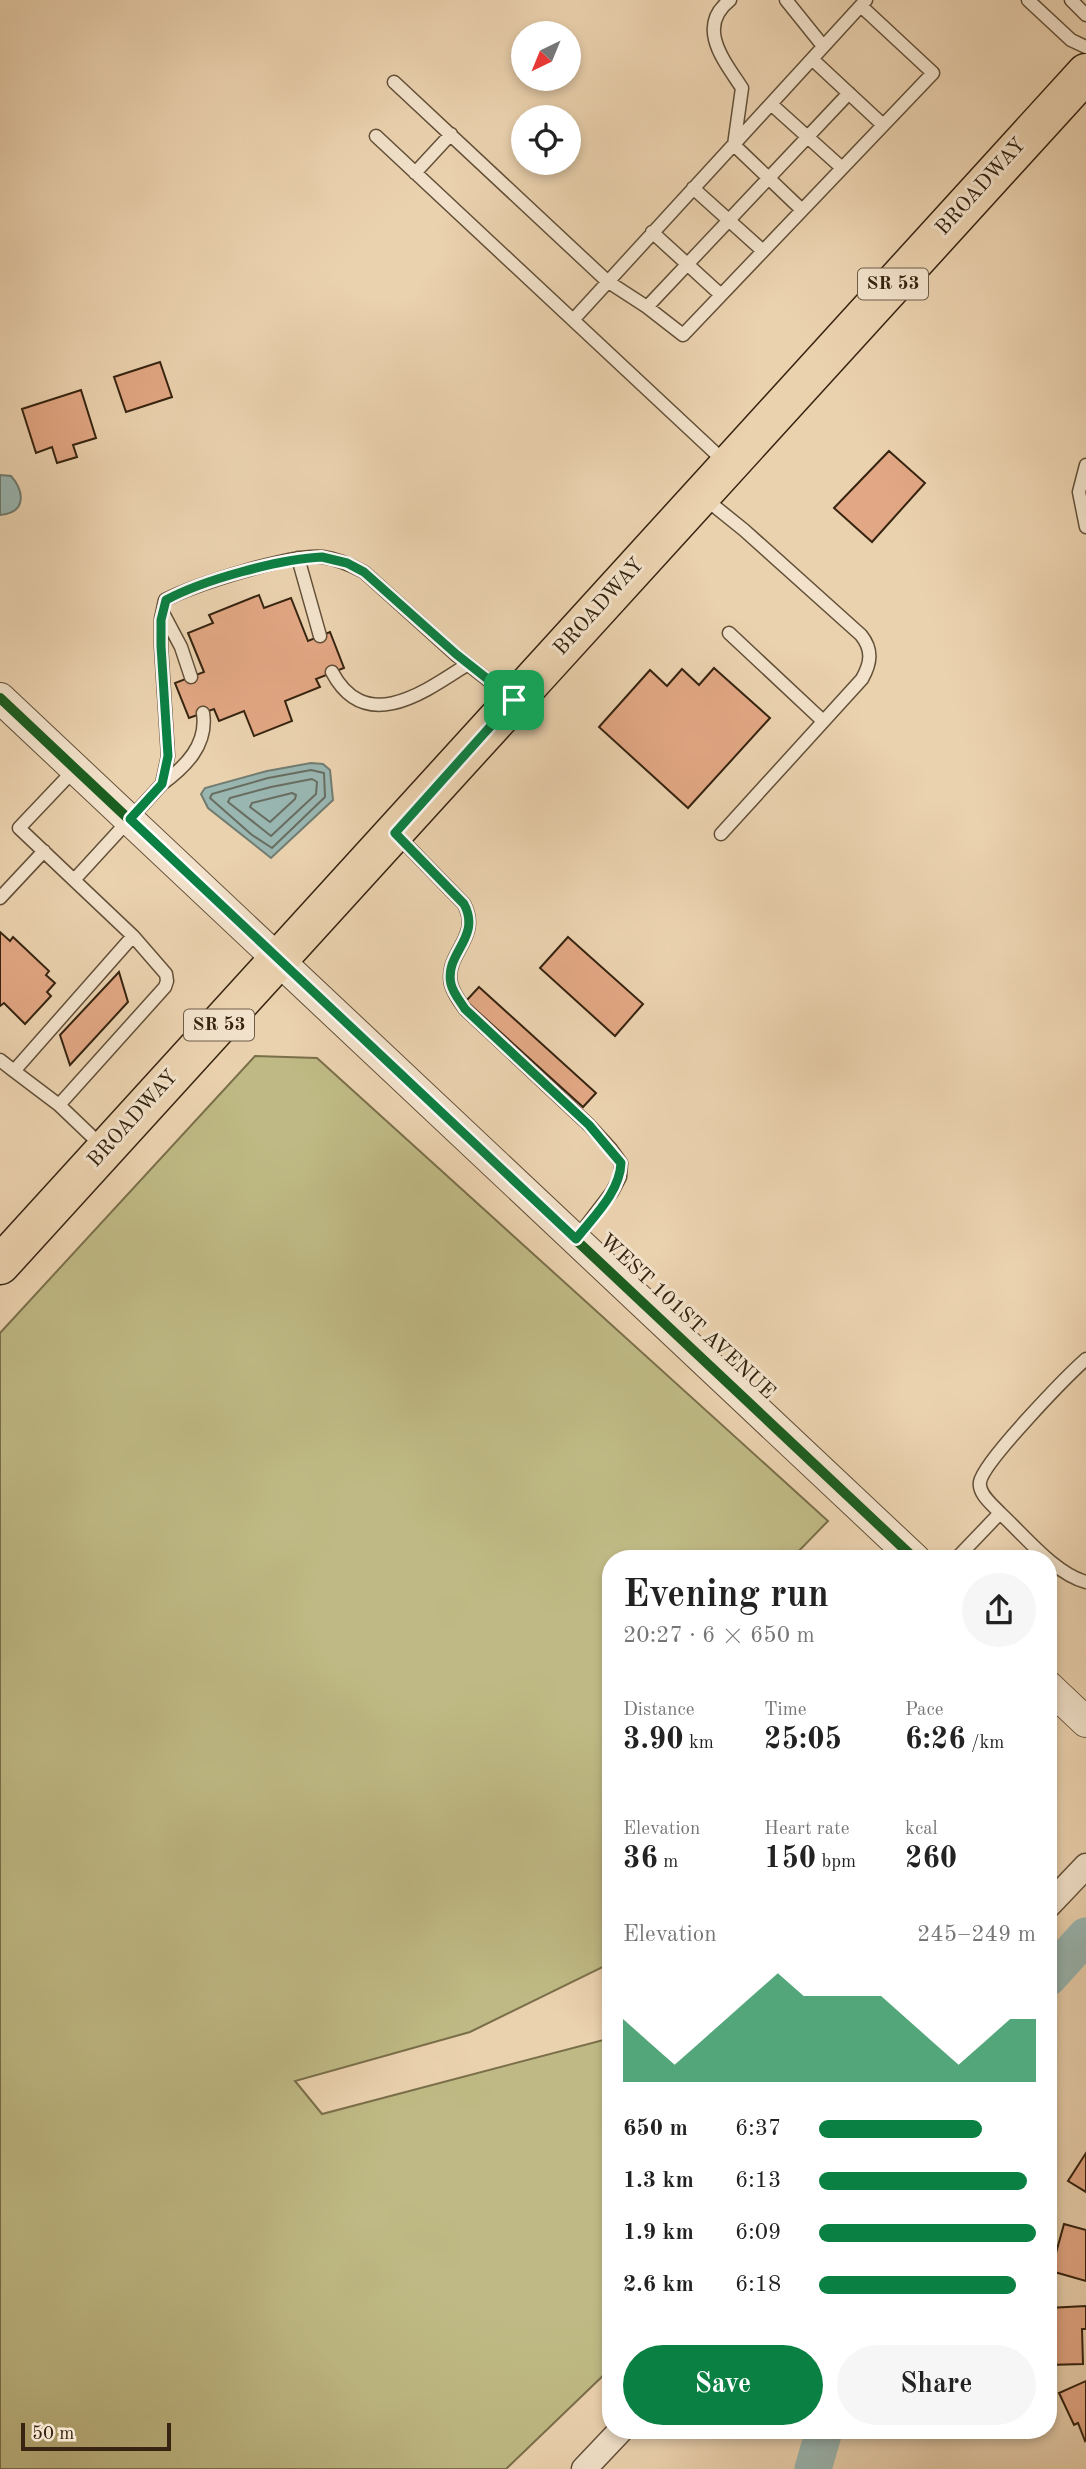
<!DOCTYPE html>
<meta charset="utf-8">
<style>
:root{--surface:#fff;--page:#f6f6f6;--text:#222;--muted:#767676;--accent:#0b8043}
body{margin:0;font-family:"Old Standard TT",serif;background:var(--page);color:var(--text);height:100vh;display:flex;flex-direction:column;font-size:26px;white-space:nowrap}
*{box-sizing:border-box;margin:0}
p{font-size:23px;color:var(--muted)}
.icon{flex:none;width:38px;height:38px;fill:none;stroke:currentColor;stroke-width:2;stroke-linecap:round;stroke-linejoin:round}
.map{position:relative;flex:1;overflow:hidden}
.side{position:absolute;left:602px;top:1550px;width:455px;height:889px;display:flex;flex-direction:column;background:var(--surface);border-radius:28px;box-shadow:0 4px 10px #0003}
.side>*{flex:none}
.needle{width:46px;rotate:223deg}
.buttons{position:absolute;left:511px;top:21px;display:grid;gap:14px}
.buttons a{display:grid;place-items:center;width:70px;height:70px;border-radius:50%;background:var(--surface);box-shadow:0 4px 10px #0003;font-size:35px}
.scale{position:absolute;left:21px;bottom:18px;width:150px;box-sizing:border-box;padding-left:7px;border:4px solid #362410;border-top:0;font-size:19px;line-height:24px;white-space:nowrap;color:#362410;-webkit-text-stroke:5px #f2e2cb;paint-order:stroke}
.pin{position:absolute;display:grid;place-items:center;width:60px;height:60px;color:#fff;margin:-30px;border-radius:14px;box-shadow:0 4px 10px #0006}
.round{display:grid;place-items:center;flex:none;width:74px;height:74px;border-radius:37px;background:var(--page)}
.overview{display:flex;align-items:center;justify-content:space-between;height:119px;padding:0 21px}
h1{font-size:38px;font-weight:800;line-height:52px}
.stats{display:grid;grid-template-columns:repeat(3,1fr);gap:10px;height:119px;padding:7px 21px}
.stats div{display:grid;align-content:center}
.stats b{font-size:30px;font-weight:800}
.stats small{font-size:19px;font-weight:400}
.stats p{font-size:19px}
.chart{height:196px;padding:14px 21px}
.chart p{display:flex;justify-content:space-between}
.chart svg{width:100%;height:126px;margin-top:7px;fill:var(--accent);opacity:.7}
.cta{display:flex;gap:14px;margin-top:auto;padding:14px 21px}
.cta a{flex:1;height:80px;border-radius:42px;background:var(--accent);color:#fff;font-size:28px;font-weight:800;line-height:80px;text-align:center}
.cta a+a{background:var(--page);color:var(--text)}
ul{padding:0 21px;list-style:none;font-size:23px}
li{display:grid;grid-template-columns:112px 84px 1fr;align-items:center;height:52px}
li i{height:18px;border-radius:9px;background:var(--accent)}
.map>svg:first-child{display:block}
</style>
<div class="map">
<svg width="1086" height="2469" viewBox="0 0 1086 2469">
<rect width="100%" height="100%" fill="#ebd2af"/>
<filter id="stains"><feTurbulence type="fractalNoise" baseFrequency=".00286" numOctaves="4"/><feColorMatrix values="0 0 0 0 .2 0 0 0 0 .09 0 0 0 0 .02 0 0 0 .5 -.17"/></filter>
<radialGradient id="worn" r=".72"><stop offset=".6" stop-color="#630" stop-opacity="0"/><stop offset="1" stop-color="#630" stop-opacity=".3"/></radialGradient>
<path fill="#bfba85" stroke="#7a6f4a" stroke-width="2" d="M 255,1056 L 317,1058 L 828,1521 L 791,1559 L 611,1559 L 611,1963 L 470,2032 L 295,2081 L 322,2114 L 611,2038 L 611,2368 L 506,2469 L 0,2469 L 0,1333 Z"/>
<path fill="#99b6b1" stroke="#717c71" stroke-width="2" d="M 0,475 L 11,476 C 25,492 26,513 0,515 Z
M 311,763 L 323,764 L 330,770 L 333,800 L 271,858 L 208,808 L 201,794 L 205,788 L 267,771 Z"/>
<g fill="none" stroke-linecap="round" stroke-linejoin="round">
<path stroke="#686d60" stroke-width="2" d="M 311,770 L 324,773 L 325,797 L 272,848 L 252,835 L 210,798 L 212,794 L 268,778 Z
M 312,779 L 317,782 L 316,794 L 271,836 L 228,802 L 230,798 L 271,787 Z
M 292,793 L 296,795 L 295,799 L 270,822 L 250,807 L 252,803 Z"/>
<path stroke="#99b6b1" stroke-width="37" d="M 1048,1978 L 1086,1936
M 813,2469 L 824,2431"/>
</g>
<path fill="#e2a784" stroke="#362410" stroke-width="2" d="M 160,362 L 172,397 L 126,412 L 114,377 Z
M 81,390 L 96,438 L 73,445 L 77,457 L 57,463 L 52,447 L 36,453 L 22,409 Z
M 889,451 L 925,483 L 872,542 L 834,508 Z
M 259,595 L 264,608 L 291,598 L 308,641 L 330,632 L 344,668 L 316,679 L 320,687 L 285,701 L 292,721 L 254,736 L 244,711 L 219,721 L 214,709 L 189,718 L 175,683 L 204,672 L 188,633 L 213,623 L 209,615 Z
M 714,668 L 770,718 L 688,808 L 599,727 L 650,670 L 667,686 L 682,669 L 699,685 Z
M 0,932 L 10,941 L 13,937 L 49,971 L 46,975 L 55,983 L 47,992 L 51,996 L 25,1024 L 4,1003 L 0,1006 Z
M 568,937 L 643,1004 L 615,1036 L 540,968 Z
M 119,972 L 128,1002 L 70,1065 L 60,1035 Z
M 479,987 L 596,1093 L 583,1107 L 466,1001 Z
M 1086,2153 L 1086,2192 L 1068,2181 Z
M 1064,2224 L 1086,2230 L 1086,2281 L 1051,2271 Z
M 1086,2306 L 1086,2329 L 1082,2329 L 1083,2364 L 1048,2365 L 1048,2308 Z
M 1086,2381 L 1086,2440 L 1085,2441 L 1078,2423 L 1074,2425 L 1059,2393 Z"/>
<g fill="none" stroke-linecap="round" stroke-linejoin="round">
<defs>
<path id="service" d="M 730,0 C 695,27 725,62 742,88 L 734,145 L 802,210
M 786,0 L 823,46
M 1028,0 L 1071,40 L 1086,47
M 1071,0 L 1086,15
M 812,59 L 883,125
M 394,82 L 607,281 L 647,307 L 683,335 L 933,73 L 861,6
M 771,104 L 842,168
M 376,136 L 725,462
M 415,173 L 451,134
M 693,188 L 763,251
M 652,232 L 721,295
M 647,307 L 849,93
M 573,320 L 866,0
M 1086,465 L 1079,492 L 1086,527
M 703,497 L 744,530 L 861,635 C 873,650 871,663 862,679 L 721,834
M 298,558 L 320,636
M 163,613 L 181,647 L 191,677
M 729,633 L 823,721
M 332,672 C 366,736 426,691 468,664
M 75,769 L 19,828 L 133,936 L 14,1071 L 59,1105 L 103,1147
M 162,784 L 168,756 L 161,646 L 161,619 L 165,600 C 194,585 292,553 323,557 C 338,559 351,565 364,572 L 455,654 L 511,698
M 397,835 L 464,904 C 482,938 444,953 451,984 C 453,993 460,1002 465,1009 L 589,1125 L 611,1149 L 621,1163 L 620,1177 L 612,1192 L 576,1239
M 74,880 L 162,784 C 185,767 208,745 203,713
M 0,898 L 44,851
M 0,1060 L 14,1071
M 59,1105 L 165,987 L 167,981 L 166,974 L 133,936
M 1000,1513 C 993,1505 978,1494 980,1482 C 983,1462 1067,1376 1086,1359
M 956,1559 L 1000,1513 C 1024,1535 1055,1574 1086,1582"/>
<path id="minor" d="M 1048,1906 L 1086,1866
M 584,2469 L 620,2431"/>
<path id="tertiary" d="M 0,698 L 915,1559
M 1048,1686 L 1086,1722"/>
<path id="primary" d="M 0,1265 L 1086,73"/>
</defs>
<use href="#service" stroke="#635038" stroke-width="15"/>
<use href="#minor" stroke="#635038" stroke-width="27"/>
<use href="#tertiary" stroke="#635038" stroke-width="32"/>
<use href="#primary" stroke="#362410" stroke-width="41"/>
<use href="#service" stroke="#f2e2cb" stroke-width="12"/>
<use href="#minor" stroke="#f2e2cb" stroke-width="24"/>
<use href="#tertiary" stroke="#f2e2cb" stroke-width="30"/>
<use href="#primary" stroke="#ebd2af" stroke-width="38"/>
<defs>
<path id="cycleway" d="M 0,698 L 915,1559"/>
</defs>
<use href="#cycleway" stroke="#f2e2cb" stroke-width="15"/>
<use href="#cycleway" stroke="#1b5e20" stroke-width="10"/>
</g>
<g fill="none" stroke-linecap="round" stroke-linejoin="round">
<defs>
<path id="route" d="M 322,557 L 347,563 L 364,572 L 456,654 L 514,700 L 395,833 L 464,904 C 482,938 444,953 451,984 C 453,993 460,1001 465,1009 L 589,1125 L 621,1163 C 620,1192 593,1217 576,1239 L 130,819 L 162,784 L 168,756 L 161,646 L 161,620 L 166,600 C 203,580 279,559 322,557 Z"/>
</defs>
<use href="#route" stroke="#fff" stroke-width="14"/>
<use href="#route" stroke="#0b8043" stroke-width="9"/>
</g>
<g text-anchor="middle" dominant-baseline="central" stroke-width="6" stroke-linejoin="round" paint-order="stroke">
<g fill="#f2e2cb" stroke="#6e5d48" stroke-width="2">
<rect x="858" y="268.5" width="70" height="31" rx="5"/>
<rect x="184" y="1009.5" width="70" height="31" rx="5"/>
</g>
<g font-size="19" font-weight="bold" fill="#362410">
<text x="893" y="284">SR 53</text>
<text x="219" y="1025">SR 53</text>
</g>
<g font-size="21" fill="#362410" stroke="#f2e2cb">
<text transform="translate(981 187) rotate(-48)">BROADWAY</text>
<text transform="translate(599 607) rotate(-48)">BROADWAY</text>
<text transform="translate(133 1119) rotate(-48)">BROADWAY</text>
<text transform="translate(687 1317) rotate(43)">WEST 101ST AVENUE</text>
</g>
</g>
<rect width="100%" height="100%" filter="url(#stains)"/>
<rect width="100%" height="100%" fill="url(#worn)"/>
</svg>
<div class="buttons">
<a><svg class="needle" viewBox="-14 -14 28 28"><path d="M0-13l5 13h-10z" fill="#e53935"/><path d="M0 13l5-13h-10z" fill="#767676"/></svg></a>
<a><svg class="icon" aria-label="locate" viewBox="0 0 24 24"><circle cx="12" cy="12" r="6"/><path d="M12 2v4M12 18v4M2 12h4M18 12h4"/></svg></a>
</div>
<div class="scale">50 m</div>
<div class="pin" style="left:514px;top:700px;background:#1e9e55"><svg class="icon" aria-label="arrive" viewBox="0 0 24 24"><path d="M6 21V4h12l-3 4 3 4H6"/></svg></div>
<section class="side">
<div class="overview"><div><h1>Evening run</h1><p>20:27 · 6 × 650 m</p></div><a class="round"><svg class="icon" aria-label="share" viewBox="0 0 24 24"><path d="M12 15V3M7 8l5-5 5 5M5 13v7h14v-7"/></svg></a></div>
<div class="stats">
<div><p>Distance</p><b>3.90<small> km</small></b></div>
<div><p>Time</p><b>25:05</b></div>
<div><p>Pace</p><b>6:26<small> /km</small></b></div>
</div>
<div class="stats">
<div><p>Elevation</p><b>36<small> m</small></b></div>
<div><p>Heart rate</p><b>150<small> bpm</small></b></div>
<div><p>kcal</p><b>260</b></div>
</div>
<div class="chart"><p><span>Elevation</span>245–249 m</p>
<svg viewBox="0 0 160 44" preserveAspectRatio="none"><path d="M0 44V22L10 30L20 38L30 30L40 22L50 14L60 6L70 14L80 14L90 14L100 14L110 22L120 30L130 38L140 30L150 22L160 22V44z"/></svg>
</div>
<ul>
<li><b>650 m</b>6:37<i style="width:75%"></i></li>
<li><b>1.3 km</b>6:13<i style="width:96%"></i></li>
<li><b>1.9 km</b>6:09<i style="width:100%"></i></li>
<li><b>2.6 km</b>6:18<i style="width:91%"></i></li>
</ul>
<div class="cta"><a>Save</a><a>Share</a></div>
</section>
</div>
